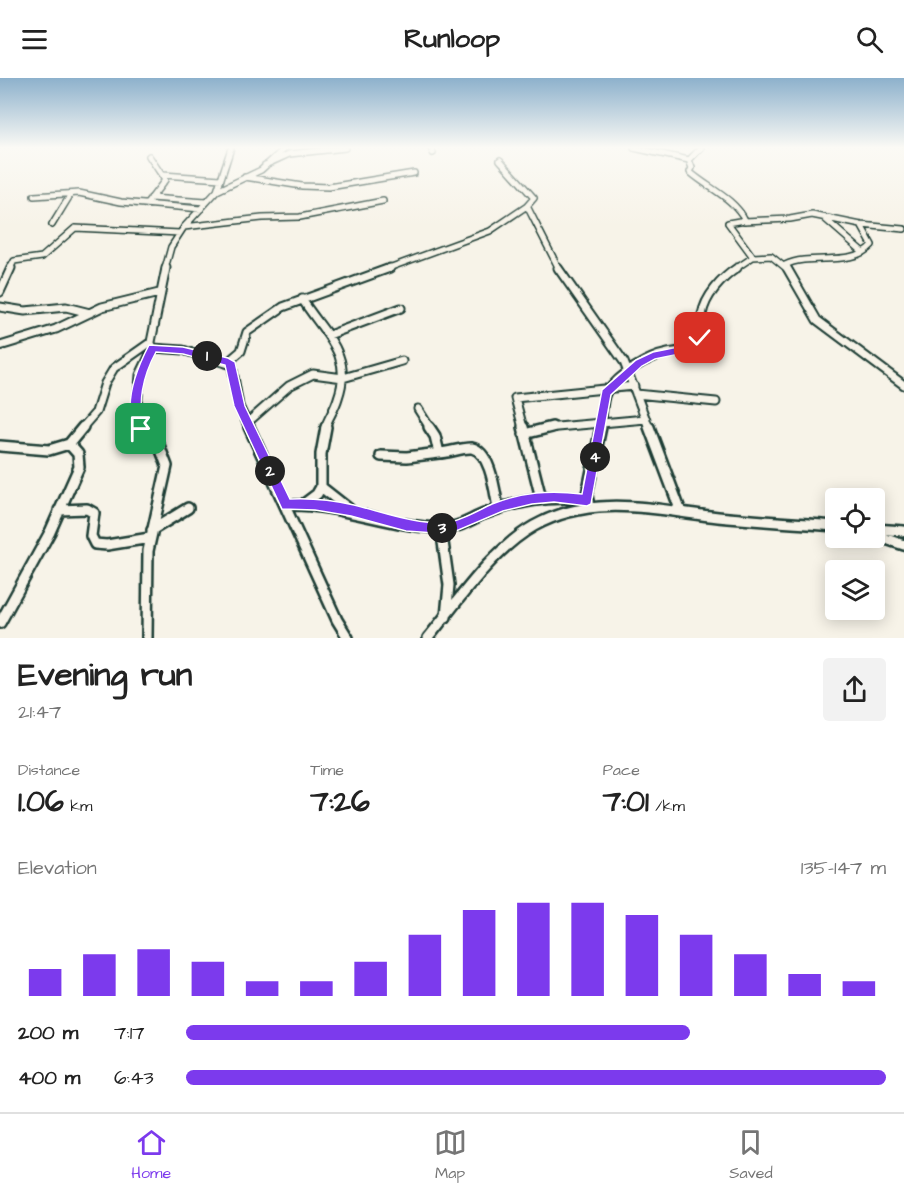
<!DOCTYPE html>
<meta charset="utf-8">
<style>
:root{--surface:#fff;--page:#f2f2f2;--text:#222;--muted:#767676;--line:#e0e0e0;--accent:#7c3aed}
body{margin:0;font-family:"Architects Daughter",sans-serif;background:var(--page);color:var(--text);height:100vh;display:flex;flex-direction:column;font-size:22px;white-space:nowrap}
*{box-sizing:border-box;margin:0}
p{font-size:20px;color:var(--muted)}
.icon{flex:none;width:33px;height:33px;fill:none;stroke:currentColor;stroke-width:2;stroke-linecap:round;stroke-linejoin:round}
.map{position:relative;height:560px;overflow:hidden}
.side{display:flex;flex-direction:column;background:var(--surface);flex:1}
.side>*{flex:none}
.fabs{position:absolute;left:825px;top:410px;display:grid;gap:12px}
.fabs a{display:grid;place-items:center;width:60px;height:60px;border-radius:6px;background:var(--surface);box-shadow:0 3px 15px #0003;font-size:30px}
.pin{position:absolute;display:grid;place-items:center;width:51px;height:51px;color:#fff;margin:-26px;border-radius:12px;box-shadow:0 3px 9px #0006}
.km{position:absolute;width:30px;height:30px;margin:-15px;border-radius:50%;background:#222;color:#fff;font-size:16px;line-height:30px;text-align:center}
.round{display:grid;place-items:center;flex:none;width:63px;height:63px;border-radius:6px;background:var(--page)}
.head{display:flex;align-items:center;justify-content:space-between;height:102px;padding:0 18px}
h1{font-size:33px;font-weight:700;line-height:45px}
.metrics{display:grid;grid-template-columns:repeat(3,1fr);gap:9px;height:102px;padding:6px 18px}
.metrics div{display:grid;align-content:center}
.metrics b{font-size:30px;font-weight:700}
.metrics small{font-size:16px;font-weight:400}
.metrics p{font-size:16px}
.chart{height:168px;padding:12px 18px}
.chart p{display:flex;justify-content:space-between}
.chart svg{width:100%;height:108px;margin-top:6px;stroke:var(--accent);stroke-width:6}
ul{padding:0 18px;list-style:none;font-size:20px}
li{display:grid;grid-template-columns:96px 72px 1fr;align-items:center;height:45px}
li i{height:15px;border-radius:8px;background:var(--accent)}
header{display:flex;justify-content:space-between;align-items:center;height:78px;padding:0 18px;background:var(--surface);font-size:27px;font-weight:700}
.menu{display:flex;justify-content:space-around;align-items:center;height:84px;border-top:2px solid var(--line);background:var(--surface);font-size:16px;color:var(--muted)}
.menu a{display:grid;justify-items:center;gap:3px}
.menu .on{color:var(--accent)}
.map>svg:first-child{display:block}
</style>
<header><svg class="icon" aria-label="menu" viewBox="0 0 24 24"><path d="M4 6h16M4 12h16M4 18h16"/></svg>Runloop<svg class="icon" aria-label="search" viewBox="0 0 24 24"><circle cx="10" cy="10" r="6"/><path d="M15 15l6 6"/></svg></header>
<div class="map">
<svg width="904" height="560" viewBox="0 0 904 560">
<rect width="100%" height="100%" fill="#f7f3e8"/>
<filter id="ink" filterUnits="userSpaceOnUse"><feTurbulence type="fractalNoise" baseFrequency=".0167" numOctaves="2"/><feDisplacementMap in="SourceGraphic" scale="12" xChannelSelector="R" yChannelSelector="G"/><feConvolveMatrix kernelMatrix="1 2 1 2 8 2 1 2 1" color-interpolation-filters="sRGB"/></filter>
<g filter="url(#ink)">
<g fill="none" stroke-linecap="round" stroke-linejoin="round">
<defs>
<path id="minor-far2" d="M 431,70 L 433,75
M 634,70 L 689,82
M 701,70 L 689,82 L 692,90 L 690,94 C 708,110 734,120 745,142 L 728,145 L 753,179
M 500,82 L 534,120 L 527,128 L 559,191
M 265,87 L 289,76 L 345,70
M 163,97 L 221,101
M 245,99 L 302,108 L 329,109 L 414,95
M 217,113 L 261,92 L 285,70
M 34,118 L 79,115 L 121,124 L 201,131
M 151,120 L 206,124
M 146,127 L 165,102 L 149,78
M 824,140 L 863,174
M 744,143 L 790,141 L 812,137 L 861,147 L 904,151
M 52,147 L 71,116
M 184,149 L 262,140 L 300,139 L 383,123
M 785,187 C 812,174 851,190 872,167 L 861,147
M 10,191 L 14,183 L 42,179 L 75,150 L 180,155
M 165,191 L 171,169 L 184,149 L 217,113 L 231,70
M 386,191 L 490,153 L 527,128
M 735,191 L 753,179 L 771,178 L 787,191"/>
<path id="minor-far1" d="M 558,190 L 624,284 L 649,350
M 787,190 L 817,242 L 904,307
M 0,214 L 11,190
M 302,221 C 323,255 354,276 338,320 C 335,331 328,340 325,350
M 0,229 L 25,233 L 66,229 L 90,235
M 329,257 L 401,230
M 0,268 L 56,251 L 102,229 L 159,215
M 153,270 L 183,272 L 232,287 L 239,328 L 249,350
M 228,284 L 241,273 L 247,254 L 283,229 L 390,190
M 636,316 L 716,324
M 418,331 L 430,350
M 248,344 L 289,308 L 313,296 L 343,300 L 402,283
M 82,350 L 96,334 L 105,305 L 114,290 L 151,264 L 166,190
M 141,350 L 136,343 L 140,297 L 153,270 L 152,267
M 523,350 L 515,320 L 634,308
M 546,350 L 646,341
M 601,350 C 603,341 602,322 607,314 C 619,296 647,279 668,275 C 679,273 691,273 697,264 C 703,257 700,245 702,237 C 705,218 722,200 737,190"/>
<path id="minor" d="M 140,349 L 159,367 L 167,388 L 148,473 L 147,560
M 249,349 L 337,542 L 348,560
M 326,349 L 321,376 L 321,409 L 349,431
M 429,349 L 435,358 L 439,375 C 450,375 462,369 472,370 C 491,374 495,415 498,430
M 523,349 L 541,420
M 649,349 L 681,434
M 524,356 L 552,349
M 0,368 L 49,372 L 69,366 L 83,349
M 381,378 L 407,379 L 439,375
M 305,425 L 317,416 L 321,409
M 286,427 C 340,425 391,450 445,450 C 459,450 471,441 484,436 C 518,423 550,417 587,422
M 589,429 L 587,416 L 601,349
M 59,432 L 87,431 L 94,435 L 91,458 L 95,466 L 107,467 L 150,460
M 441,450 L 449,507 L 446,539
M 874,451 L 904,453
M 152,452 L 188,430
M 874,457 L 904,467
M 0,545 L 50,454 L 79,389 L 78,376 L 69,366
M 428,560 C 458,523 493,471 534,448 C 592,415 656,432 718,439 C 757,443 797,445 836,448"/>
</defs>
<use href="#minor-far2" stroke="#1f3d34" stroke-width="8"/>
<use href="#minor-far1" stroke="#1f3d34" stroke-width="11"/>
<use href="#minor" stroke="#1f3d34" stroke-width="14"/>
<use href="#minor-far2" stroke="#f7f3e8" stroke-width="5"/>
<use href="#minor-far1" stroke="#f7f3e8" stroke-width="7"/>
<use href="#minor" stroke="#f7f3e8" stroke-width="9"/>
</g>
</g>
<linearGradient id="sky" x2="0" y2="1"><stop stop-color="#8db1cc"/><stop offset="0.47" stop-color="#fbfaf5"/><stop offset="1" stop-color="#fbfaf5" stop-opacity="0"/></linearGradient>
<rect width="904" height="148" fill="url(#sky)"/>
<path fill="#7c3aed" stroke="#fff" stroke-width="1.5" d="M 700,256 L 705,260 L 701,268 L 694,273 L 655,281 L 642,288 L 611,317 L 591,426 L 587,428 L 554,424 L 532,426 L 503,433 L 449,456 L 406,453 L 351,438 L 315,432 L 282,431 L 234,328 L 225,287 L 183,276 L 156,274 C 144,296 135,328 147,351 L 145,355 L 137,355 C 121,329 136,292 149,267 L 183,269 L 228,280 L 235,284 L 245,328 L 290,421 C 312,420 332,422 354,427 C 383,434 419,448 449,444 C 463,442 479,432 492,426 C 522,414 550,412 582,416 L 602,312 L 636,282 L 653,274 L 688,267 Z"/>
</svg>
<div class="fabs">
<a><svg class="icon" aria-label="locate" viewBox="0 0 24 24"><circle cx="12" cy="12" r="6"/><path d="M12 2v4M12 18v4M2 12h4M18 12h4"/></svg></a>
<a><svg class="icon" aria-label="layers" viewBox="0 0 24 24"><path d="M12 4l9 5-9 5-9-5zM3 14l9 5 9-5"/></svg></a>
</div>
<div class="pin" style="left:141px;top:351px;background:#1e9e55"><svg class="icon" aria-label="arrive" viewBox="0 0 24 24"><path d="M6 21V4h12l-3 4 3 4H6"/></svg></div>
<div class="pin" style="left:700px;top:260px;background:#d93025"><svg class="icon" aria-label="check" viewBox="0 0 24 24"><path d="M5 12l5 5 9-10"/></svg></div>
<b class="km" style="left:207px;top:278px">1</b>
<b class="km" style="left:270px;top:393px">2</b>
<b class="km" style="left:442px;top:450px">3</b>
<b class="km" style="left:595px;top:379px">4</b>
</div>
<section class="side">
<div class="head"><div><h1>Evening run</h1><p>21:47</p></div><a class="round"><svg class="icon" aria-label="share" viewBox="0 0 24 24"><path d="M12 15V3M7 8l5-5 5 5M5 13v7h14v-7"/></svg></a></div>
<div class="metrics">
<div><p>Distance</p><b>1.06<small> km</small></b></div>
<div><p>Time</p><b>7:26</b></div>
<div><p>Pace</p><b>7:01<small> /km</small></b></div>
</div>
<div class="chart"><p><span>Elevation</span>135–147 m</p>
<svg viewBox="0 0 160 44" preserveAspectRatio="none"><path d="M5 44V33M15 44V27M25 44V25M35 44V30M45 44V38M55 44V38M65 44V30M75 44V19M85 44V9M95 44V6M105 44V6M115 44V11M125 44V19M135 44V27M145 44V35M155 44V38"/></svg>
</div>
<ul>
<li><b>200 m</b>7:17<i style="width:72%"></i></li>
<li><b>400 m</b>6:43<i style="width:100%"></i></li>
</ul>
</section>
<nav class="menu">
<a class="on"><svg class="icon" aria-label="home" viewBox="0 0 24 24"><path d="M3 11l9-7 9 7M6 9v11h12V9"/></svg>Home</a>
<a><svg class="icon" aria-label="map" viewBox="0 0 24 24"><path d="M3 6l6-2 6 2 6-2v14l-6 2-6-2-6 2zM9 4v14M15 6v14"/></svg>Map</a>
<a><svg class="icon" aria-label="saved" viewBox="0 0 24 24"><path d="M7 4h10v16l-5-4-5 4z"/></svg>Saved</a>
</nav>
